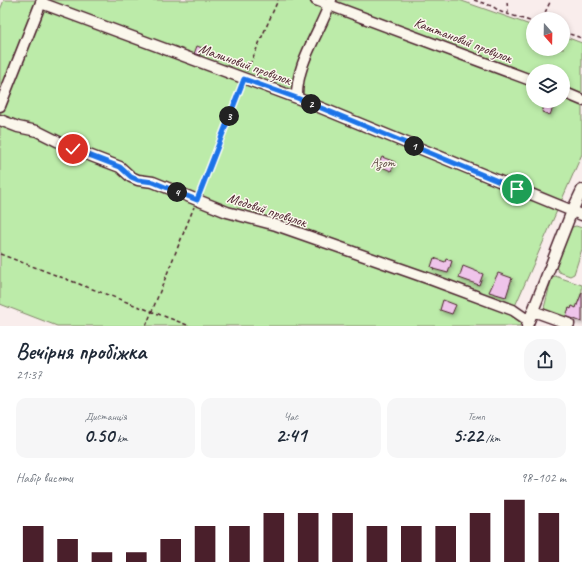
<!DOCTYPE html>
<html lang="uk">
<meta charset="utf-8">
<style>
:root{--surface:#fff;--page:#f6f6f7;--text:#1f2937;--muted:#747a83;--accent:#4a1f2b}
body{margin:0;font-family:Caveat,sans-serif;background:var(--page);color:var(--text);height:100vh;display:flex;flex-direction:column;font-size:15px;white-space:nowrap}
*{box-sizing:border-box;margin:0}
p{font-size:13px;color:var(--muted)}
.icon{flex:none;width:22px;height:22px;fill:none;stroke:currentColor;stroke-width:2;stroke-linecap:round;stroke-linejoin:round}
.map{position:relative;height:326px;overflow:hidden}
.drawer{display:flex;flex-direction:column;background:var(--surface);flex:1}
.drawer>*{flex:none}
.needle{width:26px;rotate:160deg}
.tools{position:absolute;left:526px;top:12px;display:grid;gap:8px}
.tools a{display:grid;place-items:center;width:44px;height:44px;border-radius:50%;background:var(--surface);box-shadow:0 2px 6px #0003;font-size:20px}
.pin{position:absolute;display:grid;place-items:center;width:34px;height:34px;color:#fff;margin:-17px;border:2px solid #fff;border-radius:50%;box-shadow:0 1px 4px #0007}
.km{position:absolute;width:20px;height:20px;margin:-10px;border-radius:50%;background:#222;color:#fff;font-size:11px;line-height:20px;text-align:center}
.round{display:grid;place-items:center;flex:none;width:42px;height:42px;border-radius:16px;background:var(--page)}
.summary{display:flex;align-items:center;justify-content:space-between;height:68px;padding:0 16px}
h1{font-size:22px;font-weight:700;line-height:30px}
.figures{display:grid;grid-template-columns:repeat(3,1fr);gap:6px;height:68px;padding:4px 16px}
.figures div{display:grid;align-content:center;border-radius:10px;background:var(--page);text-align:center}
.figures b{font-size:20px;font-weight:700}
.figures small{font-size:11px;font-weight:400}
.figures p{font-size:11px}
.chart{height:112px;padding:8px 16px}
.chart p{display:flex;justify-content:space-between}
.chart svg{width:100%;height:72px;margin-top:4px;stroke:var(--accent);stroke-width:6}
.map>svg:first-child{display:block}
</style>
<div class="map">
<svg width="582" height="326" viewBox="0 0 582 326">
<defs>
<filter id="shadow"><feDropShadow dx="1.5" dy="2.5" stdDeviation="2" flood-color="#0004"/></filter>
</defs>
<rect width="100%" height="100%" fill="#f9edec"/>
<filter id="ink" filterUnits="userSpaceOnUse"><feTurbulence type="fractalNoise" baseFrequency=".025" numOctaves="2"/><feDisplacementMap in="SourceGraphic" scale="8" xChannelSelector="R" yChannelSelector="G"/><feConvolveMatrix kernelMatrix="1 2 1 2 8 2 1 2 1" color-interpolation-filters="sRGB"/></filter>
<g filter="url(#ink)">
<path fill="#bceba9" stroke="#83856a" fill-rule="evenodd" d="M 4,0 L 459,0 L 533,26 L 533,49 L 563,49 L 563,36 L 582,43 L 582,154 L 515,306 L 521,323 L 520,326 L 57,326 L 0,304 L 0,10 ZM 533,71 L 563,71 L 563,101 L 533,101 Z
M 576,226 L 582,228 L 582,249 L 574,274 L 570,276 L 559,272 L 556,267 L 569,232 L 572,227 Z
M 555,276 L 582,285 L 582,292 L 576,308 L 572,306 L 571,309 L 569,308 L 566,316 L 563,317 L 547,312 L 544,308 L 552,277 Z"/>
<path fill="#efc4ea" stroke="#4a1f2b" filter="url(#shadow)" d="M 197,46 L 202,48 L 199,55 L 194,54 Z
M 545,102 L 554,105 L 550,115 L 542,112 Z
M 382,157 L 395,162 L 391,171 L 378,165 Z
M 434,258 L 445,262 L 446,259 L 452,261 L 448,273 L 433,269 L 434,268 L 431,267 Z
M 463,266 L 483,274 L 479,285 L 459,278 Z
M 498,273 L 512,278 L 506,297 L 489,292 Z
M 582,292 L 582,322 L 566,316 L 569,308 L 571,309 L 572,306 L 576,308 Z
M 443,300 L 456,305 L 452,314 L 440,310 Z"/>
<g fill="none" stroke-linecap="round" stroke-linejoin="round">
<defs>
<path id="minor" d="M 316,0 L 533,81
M 41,3 L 297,98 L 582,215
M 563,92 L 582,100
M 297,98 C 296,62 320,33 331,0
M 0,106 L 42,0
M 0,120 L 18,127 L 37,131 L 73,149 L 120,167 L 131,177 L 138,180 L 153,182 L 227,212 L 276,225 L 430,279 L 513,310 L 529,321
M 533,311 L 569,324
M 527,326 L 572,211 L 582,190"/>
</defs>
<use href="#minor" stroke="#4a1f2b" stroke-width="13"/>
<path stroke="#4a1f2b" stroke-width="1.5" stroke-dasharray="4 3" stroke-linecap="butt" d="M 474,0 L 492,6 L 501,12 L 533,22
M 508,13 L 507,2 L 508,0
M 542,19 L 551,0
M 563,32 L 582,38
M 247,71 L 278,0
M 200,193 L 241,86
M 0,254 L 190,326
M 146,326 L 194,207"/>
<use href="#minor" stroke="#fbf7ec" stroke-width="10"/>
</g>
</g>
<g fill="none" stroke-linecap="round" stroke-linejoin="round" filter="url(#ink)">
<defs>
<path id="route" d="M 73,149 L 120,167 L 131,177 L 138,180 L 153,182 L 197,200 L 244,79 L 297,98 L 517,189"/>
</defs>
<use href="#route" stroke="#fff" stroke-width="8"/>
<use href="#route" stroke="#1a73e8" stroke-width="5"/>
</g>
<g text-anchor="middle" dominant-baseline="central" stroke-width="3" stroke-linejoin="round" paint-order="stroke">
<g font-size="14" fill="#4a1f2b" stroke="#fbf7ec">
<text transform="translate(463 40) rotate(21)">Каштановий провулок</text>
<text transform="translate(245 64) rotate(20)">Малиновий провулок</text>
<text transform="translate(267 210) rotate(18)">Медовий провулок</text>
</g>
<g font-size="14" fill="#66524a" stroke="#fbf7ec">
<text x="383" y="162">Азот</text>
</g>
</g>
</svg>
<div class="tools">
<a><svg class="needle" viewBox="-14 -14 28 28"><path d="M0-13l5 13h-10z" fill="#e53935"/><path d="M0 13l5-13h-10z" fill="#747a83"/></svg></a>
<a><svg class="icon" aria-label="layers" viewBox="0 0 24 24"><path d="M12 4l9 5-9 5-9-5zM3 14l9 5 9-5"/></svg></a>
</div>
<div class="pin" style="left:517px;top:189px;background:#1e9e55"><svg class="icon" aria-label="arrive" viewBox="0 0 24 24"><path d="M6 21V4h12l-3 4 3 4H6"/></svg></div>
<div class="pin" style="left:73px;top:149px;background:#d93025"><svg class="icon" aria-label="check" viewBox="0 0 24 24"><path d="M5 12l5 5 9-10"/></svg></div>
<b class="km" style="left:414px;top:146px">1</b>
<b class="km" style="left:311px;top:104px">2</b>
<b class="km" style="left:229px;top:116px">3</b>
<b class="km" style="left:177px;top:192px">4</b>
</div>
<section class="drawer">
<div class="summary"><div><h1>Вечірня пробіжка</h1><p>21:37</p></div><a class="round"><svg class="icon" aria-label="share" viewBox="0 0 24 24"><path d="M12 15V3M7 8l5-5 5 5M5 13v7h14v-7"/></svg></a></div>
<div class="figures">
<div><p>Дистанція</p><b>0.50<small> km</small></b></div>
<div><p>Час</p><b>2:41</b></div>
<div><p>Темп</p><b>5:22<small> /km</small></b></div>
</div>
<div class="chart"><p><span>Набір висоти</span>98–102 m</p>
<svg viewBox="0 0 160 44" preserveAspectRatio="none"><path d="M5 44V22M15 44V30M25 44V38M35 44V38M45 44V30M55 44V22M65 44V22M75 44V14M85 44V14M95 44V14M105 44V22M115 44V22M125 44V22M135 44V14M145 44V6M155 44V14"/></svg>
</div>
</section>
